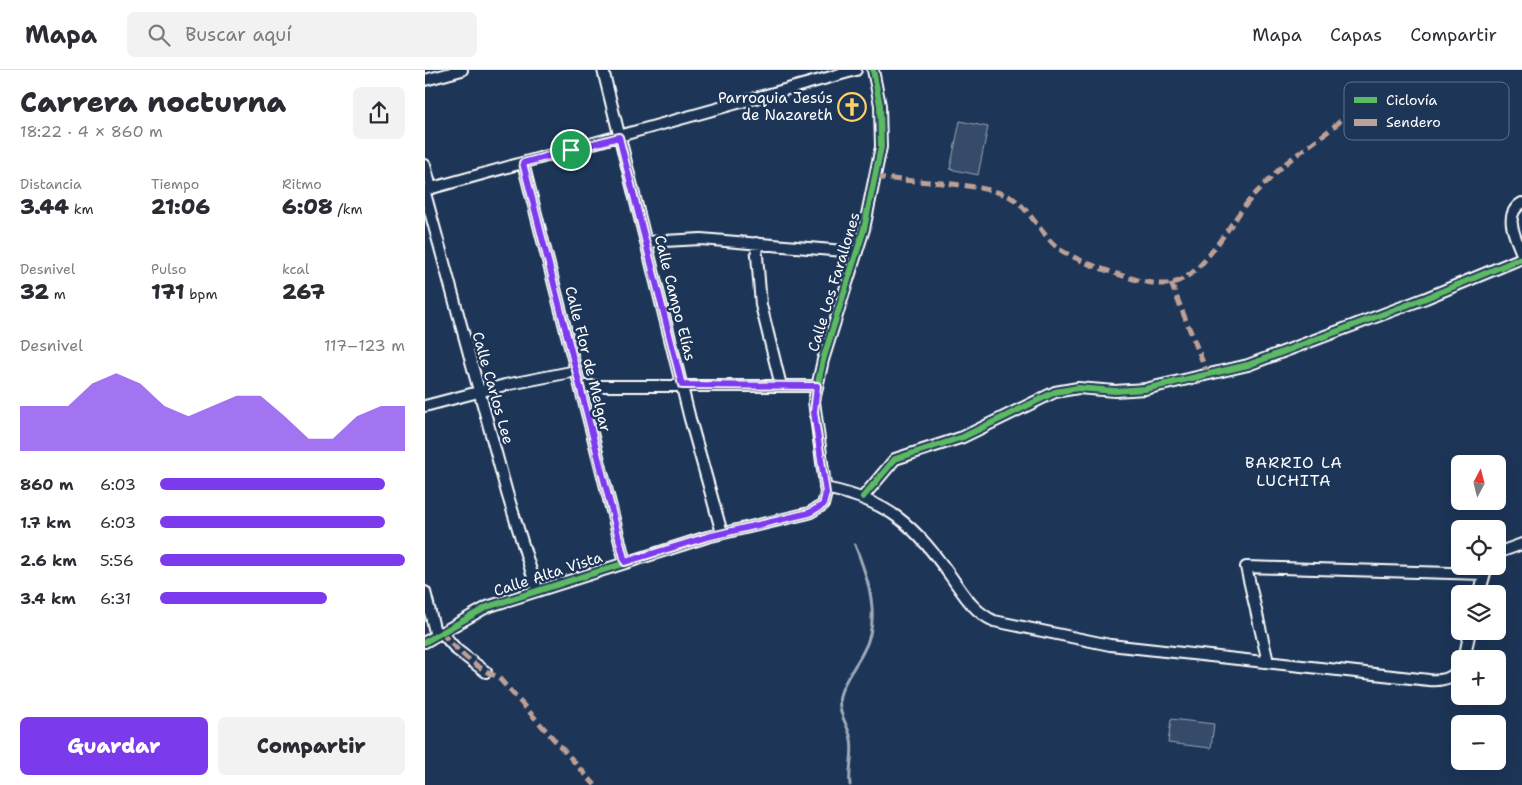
<!DOCTYPE html>
<html lang="es">
<meta charset="utf-8">
<style>
:root{--surface:#fff;--page:#f2f2f3;--text:#2b2b33;--muted:#7c7c81;--line:#e1e1e2;--accent:#7c3aed}
body{margin:0;font-family:"Shantell Sans",sans-serif;background:var(--page);color:var(--text);height:100vh;display:flex;flex-direction:column;font-size:19px;white-space:nowrap}
*{box-sizing:border-box;margin:0}
p{font-size:16px;color:var(--muted)}
.icon{flex:none;width:28px;height:28px;fill:none;stroke:currentColor;stroke-width:2;stroke-linecap:round;stroke-linejoin:round}
.map{position:relative;flex:1;overflow:hidden}
.side{display:flex;flex-direction:column;background:var(--surface);width:425px}
.side>*{flex:none}
.needle{width:32px;rotate:7deg}
.fabs{position:absolute;left:1026px;top:385px;display:grid;gap:10px}
.fabs a{display:grid;place-items:center;width:55px;height:55px;border-radius:8px;background:var(--surface);box-shadow:0 5px 20px #0002;font-size:25px}
.pin{position:absolute;display:grid;place-items:center;width:42px;height:42px;color:#fff;margin:-21px;border:2px solid #fff;border-radius:50%;box-shadow:0 1px 5px #0007}
.round{display:grid;place-items:center;flex:none;width:52px;height:52px;border-radius:8px;background:var(--page)}
.headline{display:flex;align-items:center;justify-content:space-between;height:85px;padding:0 20px}
h1{font-size:28px;font-weight:800;line-height:38px}
.figures{display:grid;grid-template-columns:repeat(3,1fr);gap:8px;height:85px;padding:5px 20px}
.figures div{display:grid;align-content:center}
.figures b{font-size:21px;font-weight:800}
.figures small{font-size:14px;font-weight:400}
.figures p{font-size:14px}
.chart{height:140px;padding:10px 20px}
.chart p{display:flex;justify-content:space-between}
.chart svg{width:100%;height:90px;margin-top:5px;fill:var(--accent);opacity:.7}
.cta{display:flex;gap:10px;margin-top:auto;padding:10px 20px}
.cta a{flex:1;height:58px;border-radius:8px;background:var(--accent);color:#fff;font-size:20px;font-weight:800;line-height:58px;text-align:center}
.cta a+a{background:var(--page);color:var(--text)}
ul{padding:0 20px;list-style:none;font-size:16px}
li{display:grid;grid-template-columns:80px 60px 1fr;align-items:center;height:38px}
li i{height:12px;border-radius:6px;background:var(--accent)}
header{display:flex;align-items:center;gap:30px;box-sizing:border-box;height:70px;padding:0 25px;background:var(--surface);border-bottom:1px solid var(--line)}
header strong{font-size:24px}
nav{display:flex;gap:28px;margin-inline-start:auto;font-size:18px}
.search{width:350px;height:45px;background:var(--page);display:flex;align-items:center;gap:12px;box-sizing:border-box;padding:0 18px;border-radius:8px;color:var(--muted);font-size:19px}
main{display:flex;flex:1;min-height:0}
.map>svg:first-child{display:block}
</style>
<header>
<strong>Mapa</strong>
<div class="search"><svg class="icon" aria-label="search" viewBox="0 0 24 24"><circle cx="10" cy="10" r="6"/><path d="M15 15l6 6"/></svg>Buscar aquí</div>
<nav><a>Mapa</a><a>Capas</a><a>Compartir</a></nav>
</header>
<main>
<section class="side">
<div class="headline"><div><h1>Carrera nocturna</h1><p>18:22 · 4 × 860 m</p></div><a class="round"><svg class="icon" aria-label="share" viewBox="0 0 24 24"><path d="M12 15V3M7 8l5-5 5 5M5 13v7h14v-7"/></svg></a></div>
<div class="figures">
<div><p>Distancia</p><b>3.44<small> km</small></b></div>
<div><p>Tiempo</p><b>21:06</b></div>
<div><p>Ritmo</p><b>6:08<small> /km</small></b></div>
</div>
<div class="figures">
<div><p>Desnivel</p><b>32<small> m</small></b></div>
<div><p>Pulso</p><b>171<small> bpm</small></b></div>
<div><p>kcal</p><b>267</b></div>
</div>
<div class="chart"><p><span>Desnivel</span>117–123 m</p>
<svg viewBox="0 0 160 44" preserveAspectRatio="none"><path d="M0 44V22L10 22L20 22L30 11L40 6L50 11L60 22L70 27L80 22L90 17L100 17L110 27L120 38L130 38L140 27L150 22L160 22V44z"/></svg>
</div>
<ul>
<li><b>860 m</b>6:03<i style="width:92%"></i></li>
<li><b>1.7 km</b>6:03<i style="width:92%"></i></li>
<li><b>2.6 km</b>5:56<i style="width:100%"></i></li>
<li><b>3.4 km</b>6:31<i style="width:68%"></i></li>
</ul>
<div class="cta"><a>Guardar</a><a>Compartir</a></div>
</section>
<div class="map">
<svg width="1097" height="715" viewBox="0 0 1097 715">
<rect width="100%" height="100%" fill="#1d3557"/>
<filter id="ink" filterUnits="userSpaceOnUse"><feTurbulence type="fractalNoise" baseFrequency=".02" numOctaves="2"/><feDisplacementMap in="SourceGraphic" scale="10" xChannelSelector="R" yChannelSelector="G"/><feConvolveMatrix kernelMatrix="1 2 1 2 8 2 1 2 1" color-interpolation-filters="sRGB"/></filter>
<g filter="url(#ink)">
<path fill="#364b69" stroke="#9aa5b4" d="M 535,51 L 563,57 L 553,105 L 525,99 Z
M 746,649 L 789,654 L 786,678 L 743,673 Z"/>
<g fill="none" stroke-linecap="round" stroke-linejoin="round">
<path stroke="#a0aab8" stroke-width="3" d="M 425,715 C 423,700 429,685 426,669 C 423,654 412,643 415,626 C 418,611 431,596 438,582 C 457,549 443,508 430,475"/>
<defs>
<path id="minor" d="M 178,0 L 265,349 L 297,463
M 0,10 L 37,0
M 98,93 L 200,492
M 0,95 L 6,118
M 0,120 L 431,0
M 0,123 L 82,423 L 112,520
M 1097,133 C 1077,145 1091,168 1097,184
M 221,172 L 276,169 L 431,182
M 331,173 L 336,235 L 356,316
M 155,316 L 391,316
M 0,336 L 80,315 L 151,301
M 400,418 C 465,431 490,456 527,508 C 539,525 549,542 569,551 L 685,575 L 1004,610 C 1017,611 1028,609 1035,597
M 438,427 L 470,389 L 538,367 L 630,322 L 653,318 L 690,321 L 720,319 L 823,295 L 1001,228 L 1097,188
M 1072,483 L 1097,474
M 0,522 L 11,566
M 1054,524 L 1062,496
M 16,562 L 32,580 L 61,602
M 0,572 L 62,537 L 282,467 L 384,443 L 398,435 L 401,423 L 389,331 L 398,290 L 439,159 L 456,77 L 455,35 L 448,0
M 1039,589 L 1045,561
M 843,592 L 821,497 L 1059,504"/>
</defs>
<use href="#minor" stroke="#fff" stroke-width="14"/>
<use href="#minor" stroke="#1d3557" stroke-width="10"/>
<path stroke="#bda197" stroke-width="5" stroke-dasharray="10 5" stroke-linecap="butt" d="M 450,107 C 491,113 542,111 581,125 C 601,132 615,164 633,178 C 649,191 720,216 740,214 C 747,214 755,211 761,207 C 784,194 809,146 830,124 C 840,114 850,103 860,94 C 884,74 912,58 932,34
M 746,213 L 783,305
M 16,562 C 32,581 51,598 73,607 L 170,715"/>
<defs>
<path id="cycleway" d="M 438,427 L 470,389 L 538,367 L 630,322 L 653,318 L 690,321 L 720,319 L 823,295 L 1001,228 L 1097,188
M 0,572 L 62,537 L 282,467 L 384,443 L 398,435 L 401,423 L 389,331 L 398,290 L 439,159 L 456,77 L 455,35 L 448,0"/>
</defs>
<use href="#cycleway" stroke="#1d3557" stroke-width="9"/>
<use href="#cycleway" stroke="#5cba63" stroke-width="6"/>
</g>
</g>
<g fill="none" stroke-linecap="round" stroke-linejoin="round" filter="url(#ink)">
<defs>
<path id="route" d="M 194,67 L 257,315 L 392,316 L 389,342 L 401,423 L 398,435 L 384,443 L 282,467 L 200,492 L 98,93 Z"/>
</defs>
<use href="#route" stroke="#fff" stroke-width="10"/>
<use href="#route" stroke="#7c3aed" stroke-width="6"/>
</g>
<defs>
<symbol id="church-ring" viewBox="-11 -11 22 22"><circle r="9.5" fill="#1d3557" stroke="#ffd166" stroke-width="1.5"/><path d="M-1.2-6h2.4v3.5h3.3v2.4h-3.3V6h-2.4V-.1h-3.3v-2.4h3.3Z" fill="#ffd166"/></symbol>
</defs>
<g fill-rule="evenodd">
<use href="#church-ring" x="411" y="21" width="32" height="32"/>
</g>
<g text-anchor="middle" dominant-baseline="central" stroke-width="5" stroke-linejoin="round" paint-order="stroke">
<g font-size="15" fill="#fff" stroke="#1d3557" text-anchor="end">
<text x="408" y="28">Parroquia Jesús<tspan x="408" dy="17">de Nazareth</tspan></text>
</g>
<g font-size="15" fill="#fff" stroke="#1d3557">
<text transform="translate(409 212) rotate(-73)">Calle Los Farallones</text>
<text transform="translate(250 228) rotate(76)">Calle Campo Elías</text>
<text transform="translate(163 289) rotate(76)">Calle Flor de Melgar</text>
<text transform="translate(68 318) rotate(74)">Calle Carlos Lee</text>
<text transform="translate(123 504) rotate(-18)">Calle Alta Vista</text>
</g>
<g font-size="16" letter-spacing="1" fill="#fff" stroke="#1d3557">
<text x="869" y="392">BARRIO LA<tspan x="869" dy="18">LUCHITA</tspan></text>
</g>
</g>
<rect x="919" y="12" width="165" height="58" rx="8" fill="#1d3557" stroke="#617289" stroke-width="1"/>
<rect x="929" y="27" width="23" height="6" fill="#5cba63"/>
<rect x="929" y="49" width="23" height="7" fill="#bda197"/>
<g font-size="14" fill="#fff">
<text x="961" y="35">Ciclovía</text>
<text x="961" y="57">Sendero</text>
</g>
</svg>
<div class="fabs">
<a><svg class="needle" viewBox="-14 -14 28 28"><path d="M0-13l5 13h-10z" fill="#e53935"/><path d="M0 13l5-13h-10z" fill="#7c7c81"/></svg></a>
<a><svg class="icon" aria-label="locate" viewBox="0 0 24 24"><circle cx="12" cy="12" r="6"/><path d="M12 2v4M12 18v4M2 12h4M18 12h4"/></svg></a>
<a><svg class="icon" aria-label="layers" viewBox="0 0 24 24"><path d="M12 4l9 5-9 5-9-5zM3 14l9 5 9-5"/></svg></a>
<a>+</a>
<a>−</a>
</div>
<div class="pin" style="left:146px;top:80px;background:#1e9e55"><svg class="icon" aria-label="arrive" viewBox="0 0 24 24"><path d="M6 21V4h12l-3 4 3 4H6"/></svg></div>
</div>
</main>
